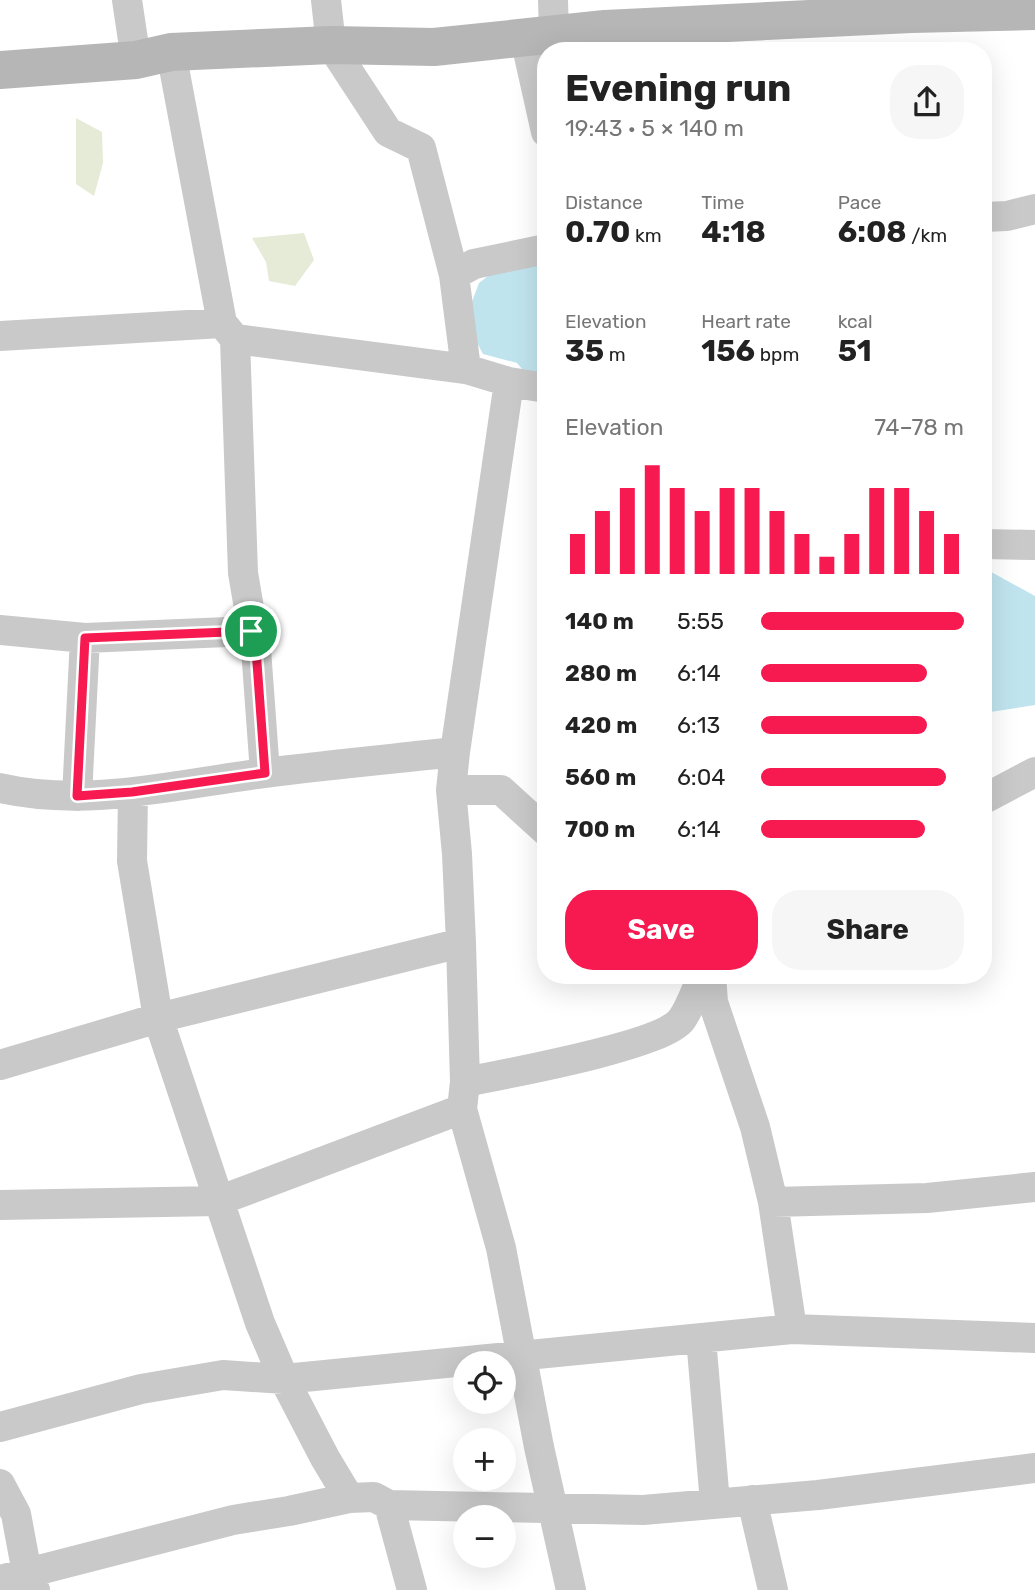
<!DOCTYPE html>
<meta charset="utf-8">
<style>
:root{--surface:#fff;--page:#f6f6f6;--text:#222;--muted:#767676;--accent:#f61a50}
body{margin:0;font-family:Rubik,sans-serif;background:var(--page);color:var(--text);height:100vh;display:flex;flex-direction:column;font-size:26px;white-space:nowrap}
*{box-sizing:border-box;margin:0}
p{font-size:23px;color:var(--muted)}
.icon{flex:none;width:38px;height:38px;fill:none;stroke:currentColor;stroke-width:2;stroke-linecap:round;stroke-linejoin:round}
.map{position:relative;flex:1;overflow:hidden}
.panel{position:absolute;left:537px;top:42px;width:455px;height:942px;display:flex;flex-direction:column;background:var(--surface);border-radius:28px;box-shadow:0 7px 28px #0002}
.panel>*{flex:none}
.tools{position:absolute;left:453px;top:1351px;display:grid;gap:14px}
.tools a{display:grid;place-items:center;width:63px;height:63px;border-radius:50%;background:var(--surface);box-shadow:0 7px 28px #0002;font-size:35px}
.pin{position:absolute;display:grid;place-items:center;width:60px;height:60px;color:#fff;margin:-30px;border:4px solid #fff;border-radius:50%;box-shadow:0 2px 7px #0007}
.round{display:grid;place-items:center;flex:none;width:74px;height:74px;border-radius:28px;background:var(--page)}
.summary{display:flex;align-items:center;justify-content:space-between;height:119px;padding:0 28px}
h1{font-size:38px;font-weight:700;line-height:52px}
.figures{display:grid;grid-template-columns:repeat(3,1fr);gap:10px;height:119px;padding:7px 28px}
.figures div{display:grid;align-content:center}
.figures b{font-size:30px;font-weight:700}
.figures small{font-size:19px;font-weight:400}
.figures p{font-size:19px}
.chart{height:196px;padding:14px 28px}
.chart p{display:flex;justify-content:space-between}
.chart svg{width:100%;height:126px;margin-top:7px;stroke:var(--accent);stroke-width:6}
.cta{display:flex;gap:14px;margin-top:auto;padding:14px 28px}
.cta a{flex:1;height:80px;border-radius:28px;background:var(--accent);color:#fff;font-size:28px;font-weight:700;line-height:80px;text-align:center}
.cta a+a{background:var(--page);color:var(--text)}
ul{padding:0 28px;list-style:none;font-size:23px}
li{display:grid;grid-template-columns:112px 84px 1fr;align-items:center;height:52px}
li i{height:18px;border-radius:9px;background:var(--accent)}
.map>svg:first-child{display:block}
</style>
<div class="map">
<svg width="1035" height="1590" viewBox="0 0 1035 1590">
<rect width="100%" height="100%" fill="#fff"/>
<path fill="#e5ebd7" d="M 76,118 L 102,132 L 103,163 L 94,196 L 76,184 Z
M 304,233 L 314,260 L 295,286 L 269,281 L 266,262 L 252,238 Z"/>
<path fill="#c0e4ee" d="M 546,258 L 546,386 L 526,374 L 517,363 L 483,354 L 465,320 L 479,283 L 506,262 Z
M 984,568 L 1035,596 L 1035,705 L 984,713 Z"/>
<g fill="none" stroke-linecap="round" stroke-linejoin="round">
<path stroke="#c9c9c9" stroke-width="30" d="M 127,0 L 136,60
M 326,0 L 331,45 L 388,132 L 421,148 L 454,275 L 466,369
M 553,0 L 554,34
M 525,38 L 546,132
M 171,52 L 222,323 L 235,339 L 243,573 L 256,649 L 265,773
M 984,217 L 1007,216 L 1035,209
M 454,275 L 474,264 L 546,249
M 0,336 L 222,323
M 235,339 L 466,369 L 509,382 L 546,388
M 509,382 L 455,752 L 451,790 L 457,854 L 461,943 L 465,1082 L 462,1109 L 501,1248 L 539,1447 L 571,1590
M 984,544 L 1035,545
M 0,630 L 85,638 L 251,631
M 0,788 C 87,808 178,784 264,773 C 327,765 391,759 455,752
M 451,790 L 501,790 L 546,831
M 133,792 L 132,861 L 158,1018 L 260,1323 L 284,1379 L 325,1458 L 349,1498
M 77,796 L 85,638
M 984,799 L 1035,772
M 711,975 L 713,1002 L 755,1127 L 773,1202 L 927,1198 L 1035,1187
M 0,1065 L 158,1018 L 461,943
M 465,1082 C 504,1074 663,1046 682,1019 C 691,1006 696,989 703,975
M 773,1202 L 792,1329
M 0,1205 L 218,1201 L 462,1109
M 701,1338 L 715,1503
M 0,1427 L 141,1389 L 223,1375 L 284,1379 L 792,1329 L 1035,1338
M 0,1484 L 16,1514 L 27,1573 L 35,1590
M 752,1500 L 773,1590
M 389,1505 L 412,1590
M 0,1580 L 233,1520 L 289,1511 L 349,1498 L 374,1497 L 389,1505 L 643,1510 L 818,1495 L 1035,1468"/>
<path stroke="#b6b6b6" stroke-width="38" d="M 0,70 L 136,60 L 171,52 L 331,45 L 434,47 L 605,29 L 911,14 L 1035,11"/>
</g>
<g fill="none" stroke-linecap="round" stroke-linejoin="round">
<defs>
<path id="route" d="M 251,631 L 256,649 L 265,773 L 132,792 L 77,796 L 85,638 Z"/>
</defs>
<use href="#route" stroke="#fff" stroke-width="14"/>
<use href="#route" stroke="#f61a50" stroke-width="9"/>
</g>
</svg>
<div class="tools">
<a><svg class="icon" aria-label="locate" viewBox="0 0 24 24"><circle cx="12" cy="12" r="6"/><path d="M12 2v4M12 18v4M2 12h4M18 12h4"/></svg></a>
<a>+</a>
<a>−</a>
</div>
<div class="pin" style="left:251px;top:631px;background:#1e9e55"><svg class="icon" aria-label="arrive" viewBox="0 0 24 24"><path d="M6 21V4h12l-3 4 3 4H6"/></svg></div>
<section class="panel">
<div class="summary"><div><h1>Evening run</h1><p>19:43 · 5 × 140 m</p></div><a class="round"><svg class="icon" aria-label="share" viewBox="0 0 24 24"><path d="M12 15V3M7 8l5-5 5 5M5 13v7h14v-7"/></svg></a></div>
<div class="figures">
<div><p>Distance</p><b>0.70<small> km</small></b></div>
<div><p>Time</p><b>4:18</b></div>
<div><p>Pace</p><b>6:08<small> /km</small></b></div>
</div>
<div class="figures">
<div><p>Elevation</p><b>35<small> m</small></b></div>
<div><p>Heart rate</p><b>156<small> bpm</small></b></div>
<div><p>kcal</p><b>51</b></div>
</div>
<div class="chart"><p><span>Elevation</span>74–78 m</p>
<svg viewBox="0 0 160 44" preserveAspectRatio="none"><path d="M5 44V30M15 44V22M25 44V14M35 44V6M45 44V14M55 44V22M65 44V14M75 44V14M85 44V22M95 44V30M105 44V38M115 44V30M125 44V14M135 44V14M145 44V22M155 44V30"/></svg>
</div>
<ul>
<li><b>140 m</b>5:55<i style="width:100%"></i></li>
<li><b>280 m</b>6:14<i style="width:82%"></i></li>
<li><b>420 m</b>6:13<i style="width:82%"></i></li>
<li><b>560 m</b>6:04<i style="width:91%"></i></li>
<li><b>700 m</b>6:14<i style="width:81%"></i></li>
</ul>
<div class="cta"><a>Save</a><a>Share</a></div>
</section>
</div>
